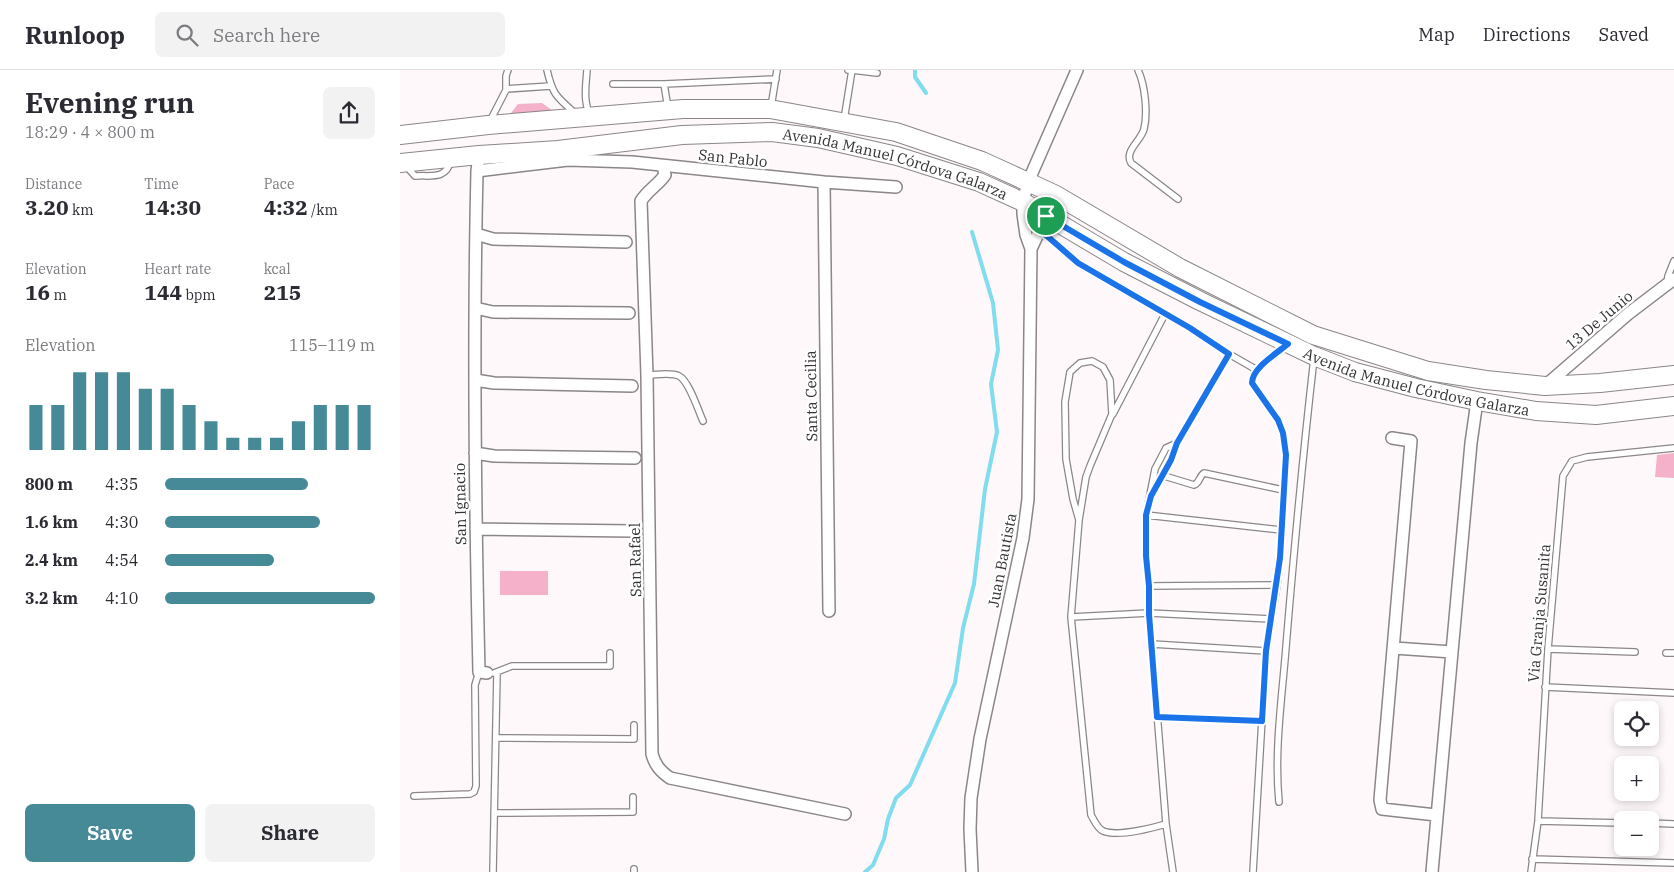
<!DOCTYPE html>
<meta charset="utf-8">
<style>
:root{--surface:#fff;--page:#f2f2f3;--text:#2b2b33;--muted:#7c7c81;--line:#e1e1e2;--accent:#468a98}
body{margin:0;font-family:"IBM Plex Serif",serif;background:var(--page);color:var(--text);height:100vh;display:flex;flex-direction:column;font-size:19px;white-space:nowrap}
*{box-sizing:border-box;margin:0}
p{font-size:16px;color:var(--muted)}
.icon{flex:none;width:28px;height:28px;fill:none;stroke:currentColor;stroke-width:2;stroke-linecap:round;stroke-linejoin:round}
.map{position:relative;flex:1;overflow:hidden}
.drawer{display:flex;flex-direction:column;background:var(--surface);width:400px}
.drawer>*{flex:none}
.buttons{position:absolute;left:1214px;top:631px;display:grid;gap:10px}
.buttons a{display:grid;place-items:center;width:45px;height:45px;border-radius:8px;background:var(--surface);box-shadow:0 2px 8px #0003;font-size:25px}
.pin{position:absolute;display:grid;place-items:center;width:42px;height:42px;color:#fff;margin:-21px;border:2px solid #fff;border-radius:50%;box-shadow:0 1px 5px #0007}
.round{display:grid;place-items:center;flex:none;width:52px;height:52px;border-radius:8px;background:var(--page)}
.headline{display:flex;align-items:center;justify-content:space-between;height:85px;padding:0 25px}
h1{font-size:28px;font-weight:700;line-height:38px}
.figures{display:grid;grid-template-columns:repeat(3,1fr);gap:8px;height:85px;padding:5px 25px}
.figures div{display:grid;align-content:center}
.figures b{font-size:21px;font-weight:700}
.figures small{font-size:14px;font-weight:400}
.figures p{font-size:14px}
.chart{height:140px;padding:10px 25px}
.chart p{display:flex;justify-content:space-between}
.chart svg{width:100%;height:90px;margin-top:5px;stroke:var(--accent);stroke-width:6}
.button{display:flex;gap:10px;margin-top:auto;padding:10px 25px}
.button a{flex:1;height:58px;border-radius:8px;background:var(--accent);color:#fff;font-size:20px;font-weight:700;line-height:58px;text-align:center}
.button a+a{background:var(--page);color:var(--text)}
ul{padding:0 25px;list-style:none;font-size:16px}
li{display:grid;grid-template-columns:80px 60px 1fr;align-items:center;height:38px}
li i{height:12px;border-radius:6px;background:var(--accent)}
header{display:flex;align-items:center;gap:30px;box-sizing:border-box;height:70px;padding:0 25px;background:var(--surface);border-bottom:1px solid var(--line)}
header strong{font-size:24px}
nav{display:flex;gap:28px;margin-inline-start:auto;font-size:18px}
.search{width:350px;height:45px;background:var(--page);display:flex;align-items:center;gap:12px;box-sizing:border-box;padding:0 18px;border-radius:8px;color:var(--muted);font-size:19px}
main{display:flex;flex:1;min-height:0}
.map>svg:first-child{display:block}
</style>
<header>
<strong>Runloop</strong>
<div class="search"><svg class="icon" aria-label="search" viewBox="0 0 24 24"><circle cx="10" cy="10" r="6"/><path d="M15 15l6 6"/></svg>Search here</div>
<nav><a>Map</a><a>Directions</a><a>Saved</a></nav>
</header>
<main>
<section class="drawer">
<div class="headline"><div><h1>Evening run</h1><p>18:29 · 4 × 800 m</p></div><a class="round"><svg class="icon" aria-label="share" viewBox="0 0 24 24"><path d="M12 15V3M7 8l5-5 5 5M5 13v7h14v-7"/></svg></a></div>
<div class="figures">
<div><p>Distance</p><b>3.20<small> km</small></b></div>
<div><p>Time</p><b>14:30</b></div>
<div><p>Pace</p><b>4:32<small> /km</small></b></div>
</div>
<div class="figures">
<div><p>Elevation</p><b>16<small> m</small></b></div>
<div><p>Heart rate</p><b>144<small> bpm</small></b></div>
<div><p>kcal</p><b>215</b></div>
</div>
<div class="chart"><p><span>Elevation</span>115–119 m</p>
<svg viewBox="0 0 160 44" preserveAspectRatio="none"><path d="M5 44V22M15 44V22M25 44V6M35 44V6M45 44V6M55 44V14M65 44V14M75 44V22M85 44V30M95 44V38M105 44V38M115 44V38M125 44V30M135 44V22M145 44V22M155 44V22"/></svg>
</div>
<ul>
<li><b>800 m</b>4:35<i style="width:68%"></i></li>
<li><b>1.6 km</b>4:30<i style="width:74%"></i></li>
<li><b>2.4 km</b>4:54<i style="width:52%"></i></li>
<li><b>3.2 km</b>4:10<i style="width:100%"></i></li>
</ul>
<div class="button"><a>Save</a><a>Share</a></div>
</section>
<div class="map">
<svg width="1274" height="802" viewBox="0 0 1274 802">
<rect width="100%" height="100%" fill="#fef8fa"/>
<path fill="#f4b1c9" d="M 142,33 L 156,43 L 108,47 L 118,34 Z
M 1274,383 L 1274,408 L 1255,407 L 1257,385 Z
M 100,501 L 148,501 L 148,525 L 100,525 Z"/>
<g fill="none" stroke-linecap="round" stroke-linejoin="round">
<path stroke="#80dcef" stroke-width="4" d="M 515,0 L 515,7 L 526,23
M 465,802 L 473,795 L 484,769 L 488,749 L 496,728 L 510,715 L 555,613 L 563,558 L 574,514 L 585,419 L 597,362 L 591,314 L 598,280 L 593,233 L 572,162"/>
<defs>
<path id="service" d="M 147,0 C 153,26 157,27 176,44
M 187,0 C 186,15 183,31 190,45
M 452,0 L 477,3
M 738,0 C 745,15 748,43 744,59 C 741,71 724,81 731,93 L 778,129
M 213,14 L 264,14
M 106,19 L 151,16
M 371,37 L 377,0
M 268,38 L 264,14 L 376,9
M 444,50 L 452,0 L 448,0
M 90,51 L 106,20 L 106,6 L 108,0
M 6,96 L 15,106 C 32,105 46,110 51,90
M 639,159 L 677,193 L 790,258 L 829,284 L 777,373 L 771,390 L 753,422
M 1267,213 L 1268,206 L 1274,191
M 829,284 L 857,300
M 247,305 C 256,305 271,302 279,306 C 289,311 298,340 303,351
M 713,344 L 765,244
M 777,373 L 766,378 L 755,399 L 746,445 L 746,487 L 749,516 L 749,543 L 766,754 C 752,758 717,767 703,761 C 697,758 694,750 691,745 L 671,547 L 749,543 L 871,549
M 761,405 L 794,415 C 800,413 799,406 804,403 L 883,420
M 746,445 L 881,460
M 749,516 L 877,515 L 880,488 L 886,385 L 883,363 L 878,350 L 852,313 C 852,297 875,285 887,275
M 671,547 L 679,450 L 686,407 L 690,396 L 712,344 L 710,310 L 703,297 L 692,291 L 680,293 L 670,302 L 665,332 L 666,389 L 673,429 L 679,450
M 752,574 L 866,581
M 1148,579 L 1235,582
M 1266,583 L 1274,583
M 94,603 L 112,596 L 210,596 L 210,583
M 1145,617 L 1274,623
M 757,647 L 862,651
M 97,668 L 234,669 L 234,655
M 14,726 L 70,724 L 74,722 L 76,716 L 75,615 L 79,602
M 879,732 C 874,681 882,628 886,577 C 894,480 903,384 914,288
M 94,743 L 233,742 L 233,727
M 1138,751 L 1222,753
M 1221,753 L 1222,777
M 1250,753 L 1274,754
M 766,754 L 773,802
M 1132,789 L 1274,793
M 234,799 L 234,802
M 93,802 L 97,603
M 853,802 L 866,581 L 877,515
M 1131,802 L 1138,751 L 1148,579 L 1163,406 L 1172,391 L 1187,387 L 1274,378"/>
<path id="minor" d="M 79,85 L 77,101 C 73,268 75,435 79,602 L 87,603
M 263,96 L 265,105 C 258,115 248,120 241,131 L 247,305 L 252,684 C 255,695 260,701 270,708 L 445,744
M 77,101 L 168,90 L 232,92 L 424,112 L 496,117
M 424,112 L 429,541
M 76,164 L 93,169 L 226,172
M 631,179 L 656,125
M 75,238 L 93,242 L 229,243
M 75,310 L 94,313 L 232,316
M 1145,316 L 1228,244 L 1274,209
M 992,368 L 1011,371 L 980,730 L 982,739 L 1036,745
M 75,383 L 94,386 L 235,388
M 76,459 L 234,461
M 994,578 L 1052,582
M 572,802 L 570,759 L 571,728 L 580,669 L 623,468 L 628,429 L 631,179 L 626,165 L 623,144 L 623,132 L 628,112 L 677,0
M 1032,802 L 1071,373 L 1077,331"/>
<g id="primary">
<path d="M 0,65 L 88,55 L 283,39 L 370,39 L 496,62 L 582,91 L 628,112 L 656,125 L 780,198 L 913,265 L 1028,301 L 1086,310 L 1145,316 L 1200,313 L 1274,305"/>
<path id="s1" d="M 0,93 L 79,85 L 158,80 L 282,65 L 372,62 L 418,68 L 497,86 L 579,112 L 623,132 L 724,192 L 800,231 L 914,286 L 955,302 L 1016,318 L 1077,331 L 1136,341 L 1196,345 L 1274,336"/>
</g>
</defs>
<use href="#service" stroke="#8b8688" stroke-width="8"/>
<use href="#minor" stroke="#8b8688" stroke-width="14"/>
<use href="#primary" stroke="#8b8688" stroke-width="20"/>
<use href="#service" stroke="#fff" stroke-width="5.5"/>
<use href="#minor" stroke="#fff" stroke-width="11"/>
<use href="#primary" stroke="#fff" stroke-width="18"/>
</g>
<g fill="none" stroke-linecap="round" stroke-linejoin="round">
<defs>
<path id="route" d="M 646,146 L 724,192 L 800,232 L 888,274 C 877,283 852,298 852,313 L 878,350 L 883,363 L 886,385 L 880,488 L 866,581 L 862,651 L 757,647 L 749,544 L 749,516 L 746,486 L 746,445 L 751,426 L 771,390 L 777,373 L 829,284 L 790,258 L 678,193 L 639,159 Z"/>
</defs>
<use href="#route" stroke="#fff" stroke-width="10"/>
<use href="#route" stroke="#1a73e8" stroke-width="6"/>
</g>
<g text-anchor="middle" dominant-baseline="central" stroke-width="5" stroke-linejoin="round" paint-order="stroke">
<g font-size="15" fill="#363334" stroke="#fff">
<text transform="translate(333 88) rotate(6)">San Pablo</text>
<text stroke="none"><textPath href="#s1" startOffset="501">Avenida Manuel Córdova Galarza</textPath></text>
<text transform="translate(1199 250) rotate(-40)">13 De Junio</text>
<text stroke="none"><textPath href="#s1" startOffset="1071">Avenida Manuel Córdova Galarza</textPath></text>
<text transform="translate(411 326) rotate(-91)">Santa Cecilia</text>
<text transform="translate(60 434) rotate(-91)">San Ignacio</text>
<text transform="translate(235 490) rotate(-91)">San Rafael</text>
<text transform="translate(602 490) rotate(-79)">Juan Bautista</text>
<text transform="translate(1139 543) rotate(-85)">Via Granja Susanita</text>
</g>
</g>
</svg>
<div class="buttons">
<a><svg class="icon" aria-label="locate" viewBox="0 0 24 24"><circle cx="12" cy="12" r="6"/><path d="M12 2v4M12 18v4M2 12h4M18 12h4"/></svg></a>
<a>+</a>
<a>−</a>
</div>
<div class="pin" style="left:646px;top:146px;background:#1e9e55"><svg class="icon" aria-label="arrive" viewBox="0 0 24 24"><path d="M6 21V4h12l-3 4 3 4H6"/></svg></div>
</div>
</main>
